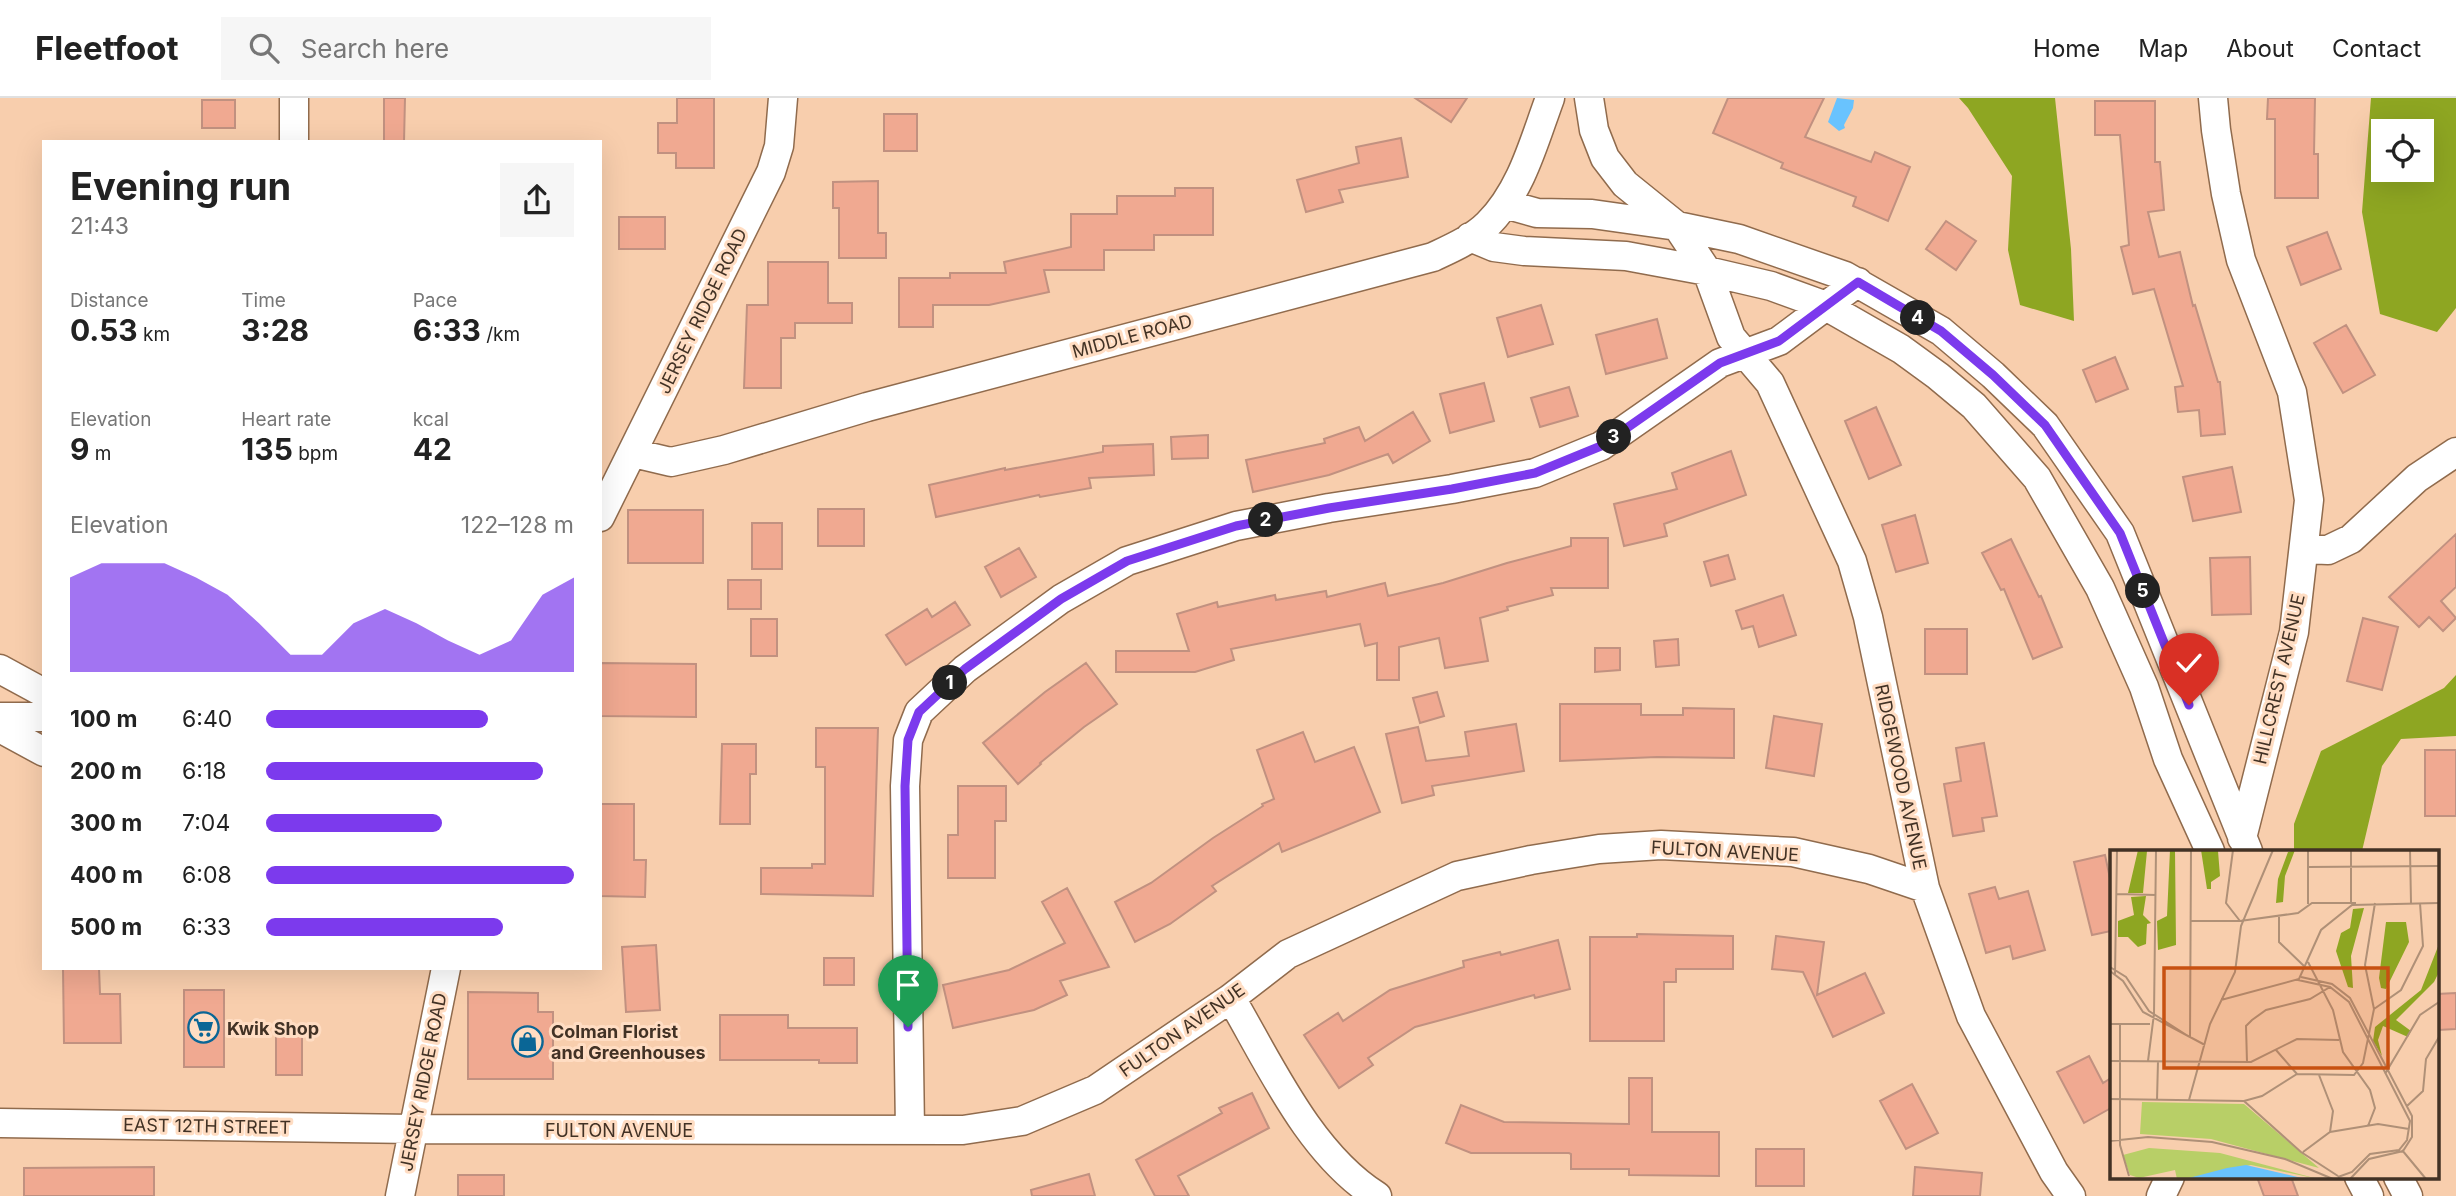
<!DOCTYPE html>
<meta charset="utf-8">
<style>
:root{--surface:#fff;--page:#f6f6f6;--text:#222;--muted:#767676;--line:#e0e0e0;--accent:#7c3aed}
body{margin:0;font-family:Inter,sans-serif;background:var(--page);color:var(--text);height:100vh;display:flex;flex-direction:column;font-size:26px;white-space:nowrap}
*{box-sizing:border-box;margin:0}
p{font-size:23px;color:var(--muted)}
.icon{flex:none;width:38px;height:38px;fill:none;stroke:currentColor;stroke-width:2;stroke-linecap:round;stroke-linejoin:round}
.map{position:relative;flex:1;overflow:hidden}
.drawer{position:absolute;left:42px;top:42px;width:560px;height:830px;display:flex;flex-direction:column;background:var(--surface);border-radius:0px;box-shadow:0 7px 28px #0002}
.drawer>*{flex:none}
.tools{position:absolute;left:2371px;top:21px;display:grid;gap:14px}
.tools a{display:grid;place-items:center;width:63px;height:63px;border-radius:0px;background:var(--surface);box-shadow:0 7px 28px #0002;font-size:35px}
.pin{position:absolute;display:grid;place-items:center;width:60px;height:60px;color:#fff;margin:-72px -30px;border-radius:50% 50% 50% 0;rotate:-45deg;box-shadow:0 0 7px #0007}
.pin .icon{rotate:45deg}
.km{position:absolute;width:35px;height:35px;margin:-18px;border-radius:50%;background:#222;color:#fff;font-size:19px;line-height:35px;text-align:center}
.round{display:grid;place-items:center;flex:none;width:74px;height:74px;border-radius:0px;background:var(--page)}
.summary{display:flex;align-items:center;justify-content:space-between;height:119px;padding:0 28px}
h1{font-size:38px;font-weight:700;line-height:52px}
.stats{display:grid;grid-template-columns:repeat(3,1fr);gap:10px;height:119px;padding:7px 28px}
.stats div{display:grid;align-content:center}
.stats b{font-size:30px;font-weight:700}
.stats small{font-size:19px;font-weight:400}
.stats p{font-size:19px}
.chart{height:196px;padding:14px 28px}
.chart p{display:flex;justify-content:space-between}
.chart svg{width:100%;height:126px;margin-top:7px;fill:var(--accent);opacity:.7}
ul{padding:0 28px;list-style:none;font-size:23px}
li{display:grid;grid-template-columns:112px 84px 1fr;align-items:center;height:52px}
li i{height:18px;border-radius:9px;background:var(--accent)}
header{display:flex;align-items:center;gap:42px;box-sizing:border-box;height:98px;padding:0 35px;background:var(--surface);border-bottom:2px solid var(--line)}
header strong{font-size:33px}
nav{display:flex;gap:38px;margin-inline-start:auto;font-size:24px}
.search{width:490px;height:63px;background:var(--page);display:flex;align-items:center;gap:18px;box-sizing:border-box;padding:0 24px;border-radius:0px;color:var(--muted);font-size:26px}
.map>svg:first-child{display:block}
</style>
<header>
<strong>Fleetfoot</strong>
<div class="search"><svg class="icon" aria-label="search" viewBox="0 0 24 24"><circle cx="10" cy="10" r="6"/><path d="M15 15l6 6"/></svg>Search here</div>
<nav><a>Home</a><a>Map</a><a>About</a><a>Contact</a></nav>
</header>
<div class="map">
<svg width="2456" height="1098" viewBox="0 0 2456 1098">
<rect width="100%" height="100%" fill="#f8cead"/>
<path fill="#8ea622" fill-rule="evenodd" d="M 1959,0 L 2055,0 L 2071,151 L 2074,223 L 2020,207 L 2008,152 L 2012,78 L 1968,10 Z
M 2371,0 L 2456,0 L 2456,210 L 2437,234 L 2380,216 L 2362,114 ZM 2422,33 L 2422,72 L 2384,72 L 2384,33 Z
M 2456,577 L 2456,638 L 2401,641 L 2382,668 L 2362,753 L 2294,753 L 2294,726 L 2321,653 L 2444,590 Z"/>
<path fill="#69c3fe" d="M 1837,0 L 1854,2 L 1853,10 L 1844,27 L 1845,30 L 1839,33 L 1828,24 Z"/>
<path fill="#f0a991" stroke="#c19180" stroke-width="2" d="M 384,0 L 405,0 L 404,44 L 384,44 Z
M 677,0 L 714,0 L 714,70 L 676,70 L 676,55 L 658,55 L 658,25 L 677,25 Z
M 1415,0 L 1467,0 L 1451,24 Z
M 1728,0 L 1824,0 L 1805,39 L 1871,64 L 1875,54 L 1910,69 L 1888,123 L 1853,108 L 1856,99 L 1781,70 L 1783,65 L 1713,35 Z
M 2268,0 L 2315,0 L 2314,56 L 2318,56 L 2318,100 L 2275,100 L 2275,21 L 2267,21 Z
M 202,2 L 235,2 L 235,30 L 202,30 Z
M 2095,3 L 2155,3 L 2155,64 L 2160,64 L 2164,112 L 2148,114 L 2159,159 L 2180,154 L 2193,208 L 2195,207 L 2218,284 L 2220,284 L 2225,336 L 2201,338 L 2199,312 L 2178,314 L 2175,289 L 2183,288 L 2154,191 L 2133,196 L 2121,149 L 2129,147 L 2120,37 L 2095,37 Z
M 884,16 L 917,16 L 917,53 L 884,53 Z
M 1401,40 L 1408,79 L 1339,92 L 1343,104 L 1306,114 L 1297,82 L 1359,65 L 1356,49 Z
M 878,83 L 878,135 L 886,135 L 886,160 L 839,160 L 839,110 L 833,110 L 833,84 Z
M 1175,90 L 1213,90 L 1213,137 L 1154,137 L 1154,152 L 1104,152 L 1104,172 L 1044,172 L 1049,194 L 989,207 L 933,207 L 933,229 L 899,229 L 899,180 L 950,180 L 950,175 L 1006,175 L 1004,164 L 1071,149 L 1071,116 L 1117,116 L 1117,98 L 1175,98 Z
M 619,119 L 665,119 L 665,151 L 619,151 Z
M 1946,123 L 1976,143 L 1956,172 L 1926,151 Z
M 2327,134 L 2341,171 L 2301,187 L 2287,149 Z
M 768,164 L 828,164 L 828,205 L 852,205 L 852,225 L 795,225 L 795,240 L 781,240 L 781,290 L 744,290 L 747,207 L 768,207 Z
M 1541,207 L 1553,246 L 1508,259 L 1497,220 Z
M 1657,221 L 1667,260 L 1606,276 L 1596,237 Z
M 2346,227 L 2375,277 L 2343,295 L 2314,245 Z
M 2115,259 L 2128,291 L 2096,304 L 2083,272 Z
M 1484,285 L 1494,323 L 1450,335 L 1440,296 Z
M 1569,289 L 1578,318 L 1540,329 L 1531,300 Z
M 1876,309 L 1901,367 L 1869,381 L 1845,323 Z
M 1413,314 L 1430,343 L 1393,365 L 1388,356 L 1329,377 L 1253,394 L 1246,362 L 1325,345 L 1324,341 L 1359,329 L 1365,343 Z
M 1208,337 L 1208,360 L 1172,361 L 1171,339 Z
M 1153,346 L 1154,377 L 1089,380 L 1091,390 L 1040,399 L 1039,397 L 936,419 L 929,387 L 1005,370 L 1005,372 L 1103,354 L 1103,348 Z
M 1731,353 L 1746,397 L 1664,426 L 1667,438 L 1624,448 L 1614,406 L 1677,391 L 1672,375 Z
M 2232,369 L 2241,414 L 2193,423 L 2183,379 Z
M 818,411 L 864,411 L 864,448 L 818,448 Z
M 628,412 L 703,412 L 703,465 L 628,465 Z
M 1915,417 L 1928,465 L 1896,474 L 1882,427 Z
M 752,425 L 782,425 L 782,471 L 752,471 Z
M 2456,436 L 2456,489 L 2441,503 L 2456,520 L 2443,533 L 2429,519 L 2419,529 L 2389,499 Z
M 1571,440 L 1608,440 L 1608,490 L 1551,490 L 1553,497 L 1507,509 L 1508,512 L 1480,520 L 1488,563 L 1445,570 L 1439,540 L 1399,549 L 1399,582 L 1377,582 L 1377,545 L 1365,548 L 1360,526 L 1231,551 L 1234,562 L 1195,574 L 1116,574 L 1116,553 L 1189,553 L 1177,516 L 1217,504 L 1218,509 L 1275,497 L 1276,502 L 1326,493 L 1327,499 L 1385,485 L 1388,498 L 1443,485 L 1507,465 L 1571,448 Z
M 2011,441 L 2039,499 L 2041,498 L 2062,549 L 2033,561 L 2004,491 L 2001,492 L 1982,455 Z
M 1019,450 L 1036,479 L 1001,499 L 985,469 Z
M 1728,457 L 1735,481 L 1711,488 L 1704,464 Z
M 2250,459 L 2251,516 L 2212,517 L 2210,460 Z
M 728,482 L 761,482 L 761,511 L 728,511 Z
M 1783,497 L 1796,537 L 1759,549 L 1753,528 L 1742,531 L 1736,513 Z
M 955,504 L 970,527 L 906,567 L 886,537 L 927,511 L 932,519 Z
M 2363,520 L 2398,529 L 2382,592 L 2347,583 Z
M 751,521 L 777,521 L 777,558 L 751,558 Z
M 1925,531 L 1967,531 L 1967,576 L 1925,576 Z
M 1678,541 L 1679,567 L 1656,569 L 1654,543 Z
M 1595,550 L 1620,550 L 1620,572 L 1595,574 Z
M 600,565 L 696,566 L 696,619 L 600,618 Z
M 1086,565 L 1117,606 L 1084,629 L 1040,665 L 1041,666 L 1018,686 L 983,645 L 1045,594 Z
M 1437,594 L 1444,618 L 1420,625 L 1413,600 Z
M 1560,606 L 1641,606 L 1641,617 L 1683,617 L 1683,610 L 1734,611 L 1734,660 L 1657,659 L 1560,663 Z
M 1774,618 L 1822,626 L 1814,678 L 1766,670 Z
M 1516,626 L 1524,673 L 1432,688 L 1434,697 L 1402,705 L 1386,636 L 1418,629 L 1426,663 L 1469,658 L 1465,634 Z
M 816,630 L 878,630 L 873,798 L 761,796 L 761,770 L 812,770 L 812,766 L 825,766 L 825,669 L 816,669 Z
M 1303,634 L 1315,664 L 1354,649 L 1380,714 L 1282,754 L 1279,745 L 1212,788 L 1216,793 L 1170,826 L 1135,844 L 1115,804 L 1151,785 L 1213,740 L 1263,708 L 1262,706 L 1274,701 L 1257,652 Z
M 1984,645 L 1997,718 L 1982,720 L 1984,733 L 1953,738 L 1944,686 L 1961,683 L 1956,650 Z
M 722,646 L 756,646 L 756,676 L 750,676 L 750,726 L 720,726 Z
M 2425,652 L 2456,652 L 2456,718 L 2425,718 Z
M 958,688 L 1006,688 L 1006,723 L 995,723 L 995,780 L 948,780 L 948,737 L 958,737 Z
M 600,706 L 634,706 L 634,762 L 646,762 L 645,799 L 600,798 Z
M 2105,757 L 2111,785 L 2111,833 L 2092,837 L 2074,764 Z
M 1995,789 L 1999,801 L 2028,793 L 2045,852 L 2013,861 L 2010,848 L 1986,855 L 1969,796 Z
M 1067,790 L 1109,869 L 1060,883 L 1067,897 L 1034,912 L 953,930 L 943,887 L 1009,872 L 1065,845 L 1042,804 Z
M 1637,836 L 1733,838 L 1733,871 L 1676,871 L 1676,884 L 1664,884 L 1664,943 L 1590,943 L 1590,839 L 1637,839 Z
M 1776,838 L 1824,844 L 1817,897 L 1865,875 L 1884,915 L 1833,939 L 1803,874 L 1772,871 Z
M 1558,842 L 1570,891 L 1535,900 L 1534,897 L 1415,929 L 1368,960 L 1373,967 L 1339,990 L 1304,937 L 1338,915 L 1343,923 L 1390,892 L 1464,869 L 1463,863 L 1500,854 L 1501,857 Z
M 656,847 L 660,912 L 626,914 L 622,849 Z
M 824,860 L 854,860 L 854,887 L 824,887 Z
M 63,870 L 99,870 L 100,896 L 120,896 L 121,945 L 64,945 Z
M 184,892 L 224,892 L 224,969 L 184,969 Z
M 468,894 L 538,895 L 538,914 L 553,914 L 553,981 L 468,981 Z
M 2456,895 L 2456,931 L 2438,932 L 2437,896 Z
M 720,917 L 788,917 L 788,930 L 857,930 L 857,965 L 819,965 L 819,962 L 720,962 Z
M 276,934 L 302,934 L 302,977 L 276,977 Z
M 2089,958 L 2103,985 L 2111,980 L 2111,1010 L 2084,1025 L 2057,974 Z
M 1629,980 L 1652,980 L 1652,1034 L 1719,1034 L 1719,1078 L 1629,1077 L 1629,1071 L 1571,1071 L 1571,1056 L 1569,1055 L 1471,1055 L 1446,1045 L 1461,1007 L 1504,1024 L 1629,1026 Z
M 1912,986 L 1938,1035 L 1906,1051 L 1880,1003 Z
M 1252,995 L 1269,1030 L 1178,1078 L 1189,1098 L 1155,1098 L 1136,1062 L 1222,1015 L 1219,1010 Z
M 1756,1051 L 1804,1051 L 1804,1088 L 1756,1088 Z
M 154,1069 L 154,1098 L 24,1098 L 24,1070 Z
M 1915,1069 L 1982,1075 L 1980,1098 L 1913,1098 Z
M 1089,1076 L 1095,1098 L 1032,1098 L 1031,1092 Z
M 458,1077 L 504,1077 L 504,1098 L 458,1098 Z
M 2257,1079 L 2291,1079 L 2298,1098 L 2264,1098 Z"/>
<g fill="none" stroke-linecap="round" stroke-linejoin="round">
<defs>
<path id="minor" d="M 1589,0 L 1594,32 L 1605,60 L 1625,86 L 1677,128 L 1707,173 L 1731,239 L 1770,285 L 1852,463 L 1868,519 L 1925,790 L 1971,918 L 2054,1074 L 2071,1098
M 2213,0 L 2216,32 L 2226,96 L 2241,162 L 2292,294 L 2309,402 L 2294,534 L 2242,740
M 294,44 L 294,0
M 1505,106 L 1537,115 L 1592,116 L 1677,128 L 1739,141 L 1845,178 L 1941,233 L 1993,277 L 2045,327 L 2120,435 L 2248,753
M 1470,139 L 1494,149 L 1524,153 L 1626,158 L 1707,173 L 1771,188 L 1826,208 L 1901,251 L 1938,278 L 1974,308 L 2037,380 L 2100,490 L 2144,589 L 2168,661 L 2210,753
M 633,355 L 671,364 L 724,352 L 867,309 L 1433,159 C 1452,150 1473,141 1488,126 C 1522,92 1534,43 1550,0
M 600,419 L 771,74 L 779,48 L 783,0
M 2305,451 L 2328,452 L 2351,441 L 2417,380 L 2456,354
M 0,571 L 44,595
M 0,619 L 44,619
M 0,630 L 44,654
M 1231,900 C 1270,967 1310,1056 1377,1098
M 0,1025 L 414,1031 L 963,1032 L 1022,1023 L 1095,992 L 1231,900 L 1288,856 L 1457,778 L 1531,762 L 1599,751 L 1661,747 L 1793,754 L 1869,771 L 1925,790
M 910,1032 L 905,688 L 908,642 L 919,614 L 965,571 L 1061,501 L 1127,463 L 1236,428 L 1329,410 L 1452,391 L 1535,375 L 1601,348 L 1720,265 L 1779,243 L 1858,184
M 2359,1079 L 2369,1098
M 2398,1079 L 2408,1098
M 400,1098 L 446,870
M 2161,1098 L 2170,1079"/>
</defs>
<use href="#minor" stroke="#906b4d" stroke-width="31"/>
<use href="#minor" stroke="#fff" stroke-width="28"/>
</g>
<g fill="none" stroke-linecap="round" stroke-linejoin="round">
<defs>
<path id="route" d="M 908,929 L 905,688 L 908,642 L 919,614 L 965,571 L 1061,501 L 1127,463 L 1236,428 L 1329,410 L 1452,391 L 1535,375 L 1601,348 L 1720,265 L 1779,243 L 1858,184 L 1941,233 L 1993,277 L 2045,327 L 2120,435 L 2189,607"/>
</defs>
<use href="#route" stroke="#fff" stroke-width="14"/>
<use href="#route" stroke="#7c3aed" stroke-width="9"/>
</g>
<defs>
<symbol id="supermarket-ring" viewBox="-11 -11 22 22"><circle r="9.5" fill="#ffddc3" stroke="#0a6696" stroke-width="1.5"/><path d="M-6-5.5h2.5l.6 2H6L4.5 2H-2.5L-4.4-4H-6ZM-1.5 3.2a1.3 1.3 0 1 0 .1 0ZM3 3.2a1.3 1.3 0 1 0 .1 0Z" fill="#0a6696"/></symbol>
<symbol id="shop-ring" viewBox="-11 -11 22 22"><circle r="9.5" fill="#ffddc3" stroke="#0a6696" stroke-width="1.5"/><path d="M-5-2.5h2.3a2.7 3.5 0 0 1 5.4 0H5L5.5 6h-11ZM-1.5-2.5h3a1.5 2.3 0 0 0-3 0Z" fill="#0a6696"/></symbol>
</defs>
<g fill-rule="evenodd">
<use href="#supermarket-ring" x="186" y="912" width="35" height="35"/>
<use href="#shop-ring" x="510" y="926" width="35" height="35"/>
</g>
<g text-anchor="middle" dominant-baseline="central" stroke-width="6" stroke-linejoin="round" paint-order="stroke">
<g font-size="18" fill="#423225" stroke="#ffddc3">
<text transform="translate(702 213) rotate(-64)">JERSEY RIDGE ROAD</text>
<text transform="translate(1132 238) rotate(-15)">MIDDLE ROAD</text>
<text transform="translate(2279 581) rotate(-77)">HILLCREST AVENUE</text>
<text transform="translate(1901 679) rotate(78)">RIDGEWOOD AVENUE</text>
<text transform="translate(1725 753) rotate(3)">FULTON AVENUE</text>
<text transform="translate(1182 932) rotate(-35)">FULTON AVENUE</text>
<text transform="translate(423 984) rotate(-79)">JERSEY RIDGE ROAD</text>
<text transform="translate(207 1028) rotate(1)">EAST 12TH STREET</text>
<text x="619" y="1032">FULTON AVENUE</text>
</g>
<g font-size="18" font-weight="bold" fill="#423225" stroke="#ffddc3" text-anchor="start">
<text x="227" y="930">Kwik Shop</text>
<text x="551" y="933">Colman Florist<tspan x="551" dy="21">and Greenhouses</tspan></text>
</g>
</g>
<g transform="translate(2110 752)">
<rect width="329" height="329" fill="#f8cead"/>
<path d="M 32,252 L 134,254 L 209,318 L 101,289 L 30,284 ZM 39,298 L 110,303 L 208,329 L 141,315 L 75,329 L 67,329 L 65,320 L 29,328 L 20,325 L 13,305 Z" fill="#b8cf67"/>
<path d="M 28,0 L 37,1 L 33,43 L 18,43 ZM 60,0 L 65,0 L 66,95 L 48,100 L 47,71 L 57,66 ZM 91,0 L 108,1 L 110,26 L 101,32 L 101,39 L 97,39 ZM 185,0 L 175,26 L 173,52 L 166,53 L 168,29 L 178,2 ZM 36,46 L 33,65 L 41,73 L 37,74 L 36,94 L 28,97 L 18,87 L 8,87 L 8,71 L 24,65 L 21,47 ZM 254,58 L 241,106 L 243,138 L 238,137 L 226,101 L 231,83 L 240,78 L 243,59 ZM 276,72 L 296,72 L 299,92 L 276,139 L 271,138 L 269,128 ZM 329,94 L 329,122 L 324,132 L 286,170 L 301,181 L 298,187 L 273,176 L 268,190 L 272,206 L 263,191 L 265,177 L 311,140 Z" fill="#8ea622"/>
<path d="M 136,315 L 196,329 L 75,329 L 117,318 Z" fill="#69c3fe"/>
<path fill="none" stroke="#af9077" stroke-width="2" d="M 123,0 L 116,53 L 130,71M 198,0 L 198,54M 300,0 L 301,53M 198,17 L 329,16M 7,44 L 46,45M 241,54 L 241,0M 169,65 L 169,92 L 195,117M 81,71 L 130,71 L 188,63 L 202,53 L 246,53M 198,112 L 223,160 L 233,202 L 260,240 L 265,258 L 258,276M 0,117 L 16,127 L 39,161 L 78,186M 0,121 L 13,131 L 33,162 L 95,195M 5,124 L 7,0M 191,127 L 222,134 L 240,148 L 302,266 L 302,287 L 293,301 L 259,309 L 240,329M 188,130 L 220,137 L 239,152 L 300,271 L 297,290 L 289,300 L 260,304 L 242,322 L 228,327M 111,150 L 189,129 L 211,80 L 242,55 L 329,53M 264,159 L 291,140 L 313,96 L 310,53M 0,174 L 40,174M 10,174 L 10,295 L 19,326M 80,188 L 81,0M 166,200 L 187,224M 0,211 L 141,212 L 187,189 L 229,190M 38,211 L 44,164 L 46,0M 137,212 L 136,176 L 142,170 L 156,160 L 200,149 L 220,137M 275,224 L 310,165 L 329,152M 209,225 L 223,261 L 220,282M 0,249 L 134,251 L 152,246 L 187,224 L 244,225 L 253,213 L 264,159 L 255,115 L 265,53M 47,250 L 48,211M 79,250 L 100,174 L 125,122 L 131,76 L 163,0M 134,251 L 191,302 L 228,326M 297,256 L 313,241 L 316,209 L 329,187M 0,291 L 38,287 L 102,292 L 175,309 L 223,329M 292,300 L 316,329M 193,302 L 220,282 L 268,274 L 299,279"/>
<path fill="#c75111" fill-opacity="0.15" stroke="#c75111" stroke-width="3.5" d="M 54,118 L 278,118 L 278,218 L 54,218 Z"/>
<rect width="329" height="329" fill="none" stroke="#423225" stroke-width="3.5"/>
</g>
</svg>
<div class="tools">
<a><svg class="icon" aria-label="locate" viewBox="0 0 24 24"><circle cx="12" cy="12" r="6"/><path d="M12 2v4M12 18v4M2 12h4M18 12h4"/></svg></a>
</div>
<div class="pin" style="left:908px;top:929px;background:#1e9e55"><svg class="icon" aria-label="arrive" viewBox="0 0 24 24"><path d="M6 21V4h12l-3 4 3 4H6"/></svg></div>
<div class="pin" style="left:2189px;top:607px;background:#d93025"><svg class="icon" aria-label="check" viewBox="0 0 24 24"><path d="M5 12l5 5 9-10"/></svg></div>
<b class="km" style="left:950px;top:585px">1</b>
<b class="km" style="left:1266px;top:422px">2</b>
<b class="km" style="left:1614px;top:339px">3</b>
<b class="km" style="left:1918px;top:220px">4</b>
<b class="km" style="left:2143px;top:493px">5</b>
<section class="drawer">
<div class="summary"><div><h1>Evening run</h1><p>21:43</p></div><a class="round"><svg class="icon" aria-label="share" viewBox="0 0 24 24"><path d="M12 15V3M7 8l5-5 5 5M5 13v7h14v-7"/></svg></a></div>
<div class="stats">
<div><p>Distance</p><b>0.53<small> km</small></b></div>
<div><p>Time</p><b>3:28</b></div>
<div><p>Pace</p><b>6:33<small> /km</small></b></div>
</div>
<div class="stats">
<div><p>Elevation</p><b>9<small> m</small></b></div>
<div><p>Heart rate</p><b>135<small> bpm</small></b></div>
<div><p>kcal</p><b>42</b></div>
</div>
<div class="chart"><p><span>Elevation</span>122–128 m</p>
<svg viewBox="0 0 160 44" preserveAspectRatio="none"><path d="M0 44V11L10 6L20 6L30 6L40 11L50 17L60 27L70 38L80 38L90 27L100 22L110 27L120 33L130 38L140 33L150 17L160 11V44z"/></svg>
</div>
<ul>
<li><b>100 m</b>6:40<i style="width:72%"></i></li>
<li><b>200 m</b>6:18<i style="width:90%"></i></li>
<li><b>300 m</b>7:04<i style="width:57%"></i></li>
<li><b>400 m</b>6:08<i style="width:100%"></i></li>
<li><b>500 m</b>6:33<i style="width:77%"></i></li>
</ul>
</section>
</div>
